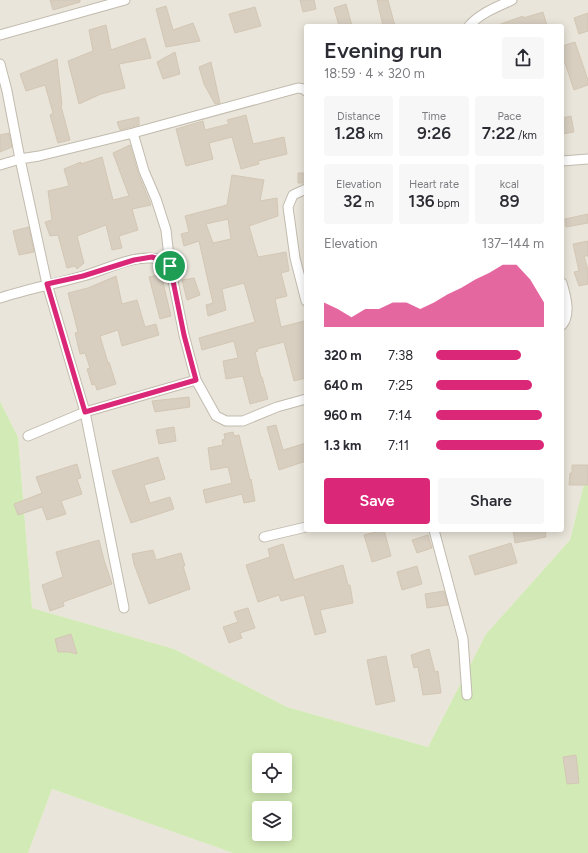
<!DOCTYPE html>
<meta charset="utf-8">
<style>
:root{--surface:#fff;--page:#f7f7f7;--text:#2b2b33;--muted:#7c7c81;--accent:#db2777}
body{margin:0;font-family:Figtree,sans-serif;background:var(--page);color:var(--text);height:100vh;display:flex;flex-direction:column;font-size:15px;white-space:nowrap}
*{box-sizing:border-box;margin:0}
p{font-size:13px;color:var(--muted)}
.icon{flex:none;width:22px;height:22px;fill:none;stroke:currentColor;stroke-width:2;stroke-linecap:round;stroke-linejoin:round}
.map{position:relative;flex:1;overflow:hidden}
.panel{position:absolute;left:304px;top:24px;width:260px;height:508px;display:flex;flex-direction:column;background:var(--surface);border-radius:4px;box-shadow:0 2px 10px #0003}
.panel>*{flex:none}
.fabs{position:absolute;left:252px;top:753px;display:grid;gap:8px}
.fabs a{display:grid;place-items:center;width:40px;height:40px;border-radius:4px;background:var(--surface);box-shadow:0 2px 10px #0003;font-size:20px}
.pin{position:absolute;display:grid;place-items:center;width:34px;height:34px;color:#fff;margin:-17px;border:2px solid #fff;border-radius:50%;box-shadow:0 1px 4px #0007}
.round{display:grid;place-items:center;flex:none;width:42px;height:42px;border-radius:4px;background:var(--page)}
.head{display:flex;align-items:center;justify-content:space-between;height:68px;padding:0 20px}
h1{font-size:22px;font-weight:600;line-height:30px}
.metrics{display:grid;grid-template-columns:repeat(3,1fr);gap:6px;height:68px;padding:4px 20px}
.metrics div{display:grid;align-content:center;border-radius:4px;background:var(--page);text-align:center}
.metrics b{font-size:17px;font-weight:600}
.metrics small{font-size:11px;font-weight:400}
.metrics p{font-size:11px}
.chart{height:112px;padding:8px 20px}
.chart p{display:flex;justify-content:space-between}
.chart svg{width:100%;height:72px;margin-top:4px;fill:var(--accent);opacity:.7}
.button{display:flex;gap:8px;margin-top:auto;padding:8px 20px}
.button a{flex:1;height:46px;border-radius:4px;background:var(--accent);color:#fff;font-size:16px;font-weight:600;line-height:46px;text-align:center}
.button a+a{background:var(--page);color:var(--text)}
ul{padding:0 20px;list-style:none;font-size:13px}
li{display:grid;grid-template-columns:64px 48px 1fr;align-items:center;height:30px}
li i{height:10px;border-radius:5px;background:var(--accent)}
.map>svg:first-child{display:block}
</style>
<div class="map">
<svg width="588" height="853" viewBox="0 0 588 853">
<rect width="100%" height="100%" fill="#f6f3ec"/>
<path fill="#eae5da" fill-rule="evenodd" d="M 0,0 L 588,0 L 588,468 L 570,540 L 486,634 L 428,747 L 287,707 L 174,649 L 32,608 L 18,437 L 0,401 ZM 306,26 L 562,26 L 562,530 L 306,530 Z
M 52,789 L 233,853 L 28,853 Z"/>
<path fill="#d2eab5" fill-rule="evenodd" d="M 0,401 L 18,437 L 32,608 L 174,649 L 287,707 L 428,747 L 486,634 L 570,540 L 588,468 L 588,853 L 233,853 L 52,789 L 28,853 L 0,853 ZM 259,760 L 285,760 L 285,786 L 259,786 ZM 259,808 L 285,808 L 285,834 L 259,834 Z"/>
<path fill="#d8cfc1" stroke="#d3c7b4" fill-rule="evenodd" d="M 50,0 L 80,0 L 80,2 L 53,10 Z
M 300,0 L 314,0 L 316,9 L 303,12 Z
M 377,0 L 388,0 L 395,26 L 383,26 Z
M 346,4 L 352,26 L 339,26 L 334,8 Z
M 166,6 L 173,30 L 193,23 L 200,41 L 166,47 L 156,9 Z
M 255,7 L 261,26 L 235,33 L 229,14 Z
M 543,12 L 547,26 L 498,26 L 498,25 L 523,16 L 523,18 Z
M 588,13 L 588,31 L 579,34 L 574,18 Z
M 106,25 L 111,50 L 145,38 L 151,58 L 119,64 L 125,88 L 101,94 L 79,104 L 68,61 L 93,51 L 89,30 Z
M 575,42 L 588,80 L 588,85 L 574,90 L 565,63 L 562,64 L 562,46 Z
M 175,52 L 180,74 L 163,79 L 157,62 Z
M 57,59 L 62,105 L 61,106 L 70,140 L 58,143 L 50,115 L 53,113 L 45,85 L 26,91 L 20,74 Z
M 211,62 L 220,103 L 215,104 L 204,84 L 199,67 Z
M 246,115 L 253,144 L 284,137 L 287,154 L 258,161 L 259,164 L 241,169 L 232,137 L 209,143 L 213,159 L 186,166 L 176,129 L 203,121 L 205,130 L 229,124 L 227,120 Z
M 571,116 L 574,132 L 562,134 L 562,118 Z
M 139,117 L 139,125 L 120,130 L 117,122 Z
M 9,133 L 12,147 L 0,152 L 0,135 Z
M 130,145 L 138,173 L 151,205 L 132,209 L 138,230 L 119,236 L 122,248 L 112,250 L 106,225 L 77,236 L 84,263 L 77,269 L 75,266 L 67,268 L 58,235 L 50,236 L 45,222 L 52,220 L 48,191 L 69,186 L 64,169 L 81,162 L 81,164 L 102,157 L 113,200 L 129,196 L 113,153 Z
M 298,173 L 306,173 L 306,183 L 298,183 Z
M 232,175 L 264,180 L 260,201 L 277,198 L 278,216 L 249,226 L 258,257 L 286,252 L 289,271 L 281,273 L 287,296 L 275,299 L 281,327 L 304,321 L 306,327 L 306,378 L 294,381 L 284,342 L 257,349 L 258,351 L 255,352 L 261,377 L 262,377 L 268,399 L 250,404 L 243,376 L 226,379 L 223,361 L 238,358 L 234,341 L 202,350 L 199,338 L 255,322 L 244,283 L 222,289 L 226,310 L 208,316 L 206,305 L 213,303 L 199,241 L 184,246 L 181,234 L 189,232 L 185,216 L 227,205 ZM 228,219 L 231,239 L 213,243 L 206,224 Z
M 588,214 L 588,223 L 566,227 L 565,219 Z
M 29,227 L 34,252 L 19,255 L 13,231 Z
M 588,241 L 588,256 L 584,256 L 588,270 L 588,284 L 579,286 L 574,272 L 579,271 L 573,244 Z
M 161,274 L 171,316 L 160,319 L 149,277 Z
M 116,276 L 122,304 L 137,300 L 145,327 L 156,324 L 159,335 L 122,346 L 118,330 L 100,336 L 108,363 L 109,362 L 116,384 L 97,390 L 95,384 L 92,385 L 87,369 L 90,368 L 85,353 L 80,354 L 75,333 L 78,332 L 68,293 L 88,288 Z
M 194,278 L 200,295 L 187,300 L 182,280 Z
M 189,397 L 190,407 L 155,412 L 152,401 Z
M 276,425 L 283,450 L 306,443 L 306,461 L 279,470 L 267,427 Z
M 174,427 L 176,441 L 159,444 L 156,430 Z
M 233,432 L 234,436 L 239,435 L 250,480 L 251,479 L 255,501 L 244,503 L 242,494 L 206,503 L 203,490 L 232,483 L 228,467 L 211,470 L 208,448 L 223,445 L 222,440 L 225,439 L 224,434 Z
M 158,457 L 165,479 L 144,485 L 150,503 L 170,497 L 174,509 L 131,523 L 112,471 Z
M 77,464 L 81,478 L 77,479 L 82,494 L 61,501 L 66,514 L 47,520 L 42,507 L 18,515 L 14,504 L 42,493 L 36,477 Z
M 572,465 L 588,465 L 588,485 L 569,485 L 570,473 L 572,473 Z
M 384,530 L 391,556 L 372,562 L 364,535 Z
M 513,530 L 545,530 L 546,537 L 515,543 Z
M 428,535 L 432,548 L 417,553 L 412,540 Z
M 99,540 L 104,560 L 112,584 L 63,602 L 64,606 L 50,611 L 42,585 L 63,577 L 56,552 Z
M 511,543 L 517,563 L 475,575 L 469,556 Z
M 283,544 L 294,580 L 343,565 L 348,585 L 350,585 L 353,603 L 320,610 L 326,632 L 315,635 L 304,595 L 281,601 L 279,595 L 258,602 L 246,565 L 270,557 L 268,549 Z
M 153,550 L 156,560 L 181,553 L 185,566 L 183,566 L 190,589 L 149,604 L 134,564 L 132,554 Z
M 417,566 L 422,584 L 402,590 L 397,572 Z
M 444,591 L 448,605 L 427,608 L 425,594 Z
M 248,608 L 255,628 L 240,633 L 242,638 L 229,643 L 223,627 L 238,622 L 234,612 Z
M 71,634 L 77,654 L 69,652 L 58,652 L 55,639 Z
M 429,649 L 435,672 L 438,671 L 441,693 L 423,695 L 418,667 L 414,668 L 411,655 Z
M 386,656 L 395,701 L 376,705 L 367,660 Z
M 576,755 L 579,783 L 567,784 L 563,757 Z"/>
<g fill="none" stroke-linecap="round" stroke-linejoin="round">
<defs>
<path id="street" d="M 469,26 C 480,13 497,7 512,0
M 0,35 L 125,0
M 0,64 L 7,91 L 20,159 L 39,156 L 133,133 L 298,88 L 304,89 L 306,91
M 133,133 L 144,171 L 156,199 L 166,230 L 170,266 L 184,335 L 196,380 L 216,416 L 226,421 L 243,421 L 277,407 L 306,399
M 562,161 L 588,159
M 0,165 L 20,159 L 47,284 L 85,412 L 124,608
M 306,189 L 293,195 L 288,207 L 295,258 L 306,301
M 562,283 C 566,296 571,315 562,325
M 0,298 C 27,289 55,284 83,276 C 105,270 128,257 151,258 C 158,258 164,262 170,266
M 28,436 L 85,412 L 196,380
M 434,530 L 463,639 L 467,695
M 264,537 L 306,527"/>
</defs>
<use href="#street" stroke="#c2bbae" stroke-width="11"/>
<use href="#street" stroke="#fff" stroke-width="9"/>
</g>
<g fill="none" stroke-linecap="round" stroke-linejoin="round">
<defs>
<path id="route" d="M 152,257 L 162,260 L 170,266 L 184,335 L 196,380 L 85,412 L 47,284 L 83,276 L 134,260 Z"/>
</defs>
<use href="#route" stroke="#fff" stroke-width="8"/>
<use href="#route" stroke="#db2777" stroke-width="5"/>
</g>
</svg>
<div class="fabs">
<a><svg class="icon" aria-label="locate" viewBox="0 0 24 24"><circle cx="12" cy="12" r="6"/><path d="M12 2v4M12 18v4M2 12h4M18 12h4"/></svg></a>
<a><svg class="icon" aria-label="layers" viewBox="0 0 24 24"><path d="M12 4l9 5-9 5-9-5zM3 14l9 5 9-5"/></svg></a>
</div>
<div class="pin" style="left:170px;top:266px;background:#1e9e55"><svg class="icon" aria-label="arrive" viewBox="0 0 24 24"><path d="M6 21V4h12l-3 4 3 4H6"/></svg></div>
<section class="panel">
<div class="head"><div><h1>Evening run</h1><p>18:59 · 4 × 320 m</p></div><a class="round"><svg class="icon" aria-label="share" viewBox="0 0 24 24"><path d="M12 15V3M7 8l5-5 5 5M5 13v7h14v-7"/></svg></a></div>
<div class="metrics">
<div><p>Distance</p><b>1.28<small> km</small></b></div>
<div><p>Time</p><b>9:26</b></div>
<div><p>Pace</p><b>7:22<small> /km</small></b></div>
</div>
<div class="metrics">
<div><p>Elevation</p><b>32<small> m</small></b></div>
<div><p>Heart rate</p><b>136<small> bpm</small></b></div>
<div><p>kcal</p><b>89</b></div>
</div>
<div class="chart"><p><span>Elevation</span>137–144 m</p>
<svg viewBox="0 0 160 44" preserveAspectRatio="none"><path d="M0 44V29L10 33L20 38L30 33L40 33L50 29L60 29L70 33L80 29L90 24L100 20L110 15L120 11L130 6L140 6L150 15L160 29V44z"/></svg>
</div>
<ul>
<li><b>320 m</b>7:38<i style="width:79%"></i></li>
<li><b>640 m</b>7:25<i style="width:89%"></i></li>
<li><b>960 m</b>7:14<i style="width:98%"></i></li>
<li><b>1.3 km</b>7:11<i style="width:100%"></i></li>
</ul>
<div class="button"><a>Save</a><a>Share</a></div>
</section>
</div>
